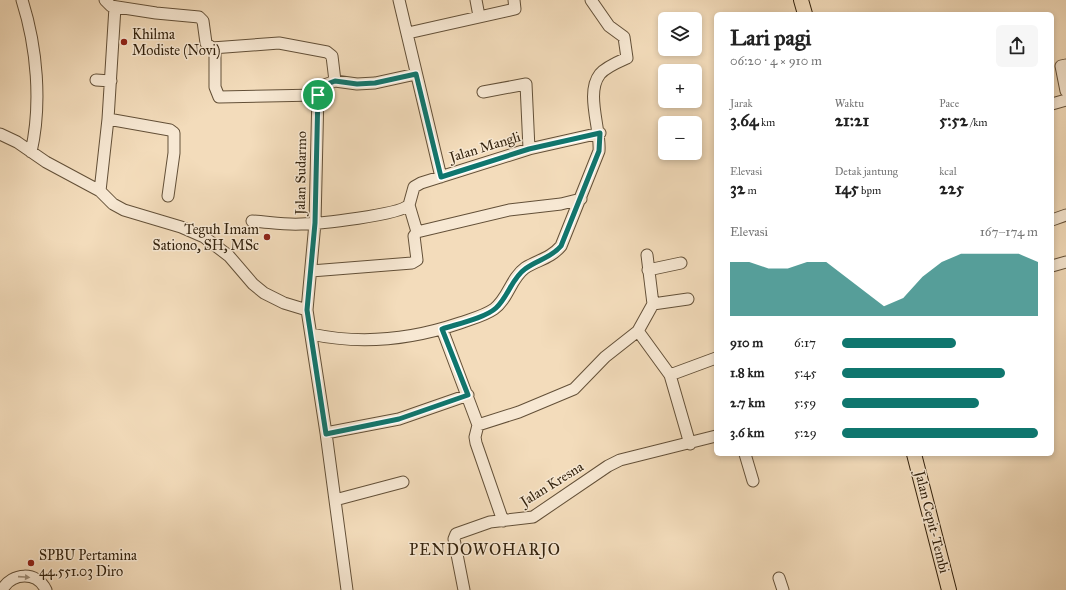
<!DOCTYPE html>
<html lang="id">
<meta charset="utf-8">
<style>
:root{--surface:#fff;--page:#f6f6f6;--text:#222;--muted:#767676;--accent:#0f766e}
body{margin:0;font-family:"IM FELL Great Primer",serif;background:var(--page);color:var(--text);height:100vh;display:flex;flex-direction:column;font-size:15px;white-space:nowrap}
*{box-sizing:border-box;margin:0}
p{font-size:13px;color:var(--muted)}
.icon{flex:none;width:22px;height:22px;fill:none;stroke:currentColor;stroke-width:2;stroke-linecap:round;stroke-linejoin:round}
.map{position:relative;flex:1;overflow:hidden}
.side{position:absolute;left:714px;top:12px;width:340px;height:444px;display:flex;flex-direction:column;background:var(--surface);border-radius:6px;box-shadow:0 2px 6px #0003}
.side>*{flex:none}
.buttons{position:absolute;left:658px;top:12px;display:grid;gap:8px}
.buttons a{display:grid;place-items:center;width:44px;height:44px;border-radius:6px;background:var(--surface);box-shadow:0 2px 6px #0003;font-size:20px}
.pin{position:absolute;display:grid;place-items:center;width:34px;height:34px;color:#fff;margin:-17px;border:2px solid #fff;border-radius:50%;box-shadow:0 1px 4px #0007}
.round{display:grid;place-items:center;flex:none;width:42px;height:42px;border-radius:6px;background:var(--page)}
.summary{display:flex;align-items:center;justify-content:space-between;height:68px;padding:0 16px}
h1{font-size:22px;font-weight:700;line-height:30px}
.figures{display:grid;grid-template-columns:repeat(3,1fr);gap:6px;height:68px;padding:4px 16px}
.figures div{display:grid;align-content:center}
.figures b{font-size:17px;font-weight:700}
.figures small{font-size:11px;font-weight:400}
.figures p{font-size:11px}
.chart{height:112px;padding:8px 16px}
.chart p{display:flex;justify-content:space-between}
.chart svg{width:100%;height:72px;margin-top:4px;fill:var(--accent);opacity:.7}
ul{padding:0 16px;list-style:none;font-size:13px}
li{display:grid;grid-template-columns:64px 48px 1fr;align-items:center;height:30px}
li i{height:10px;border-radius:5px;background:var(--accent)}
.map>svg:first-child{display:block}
</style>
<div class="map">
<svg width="1066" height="590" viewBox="0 0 1066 590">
<rect width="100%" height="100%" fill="#f3dcbb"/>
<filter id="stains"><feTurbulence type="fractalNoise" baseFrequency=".005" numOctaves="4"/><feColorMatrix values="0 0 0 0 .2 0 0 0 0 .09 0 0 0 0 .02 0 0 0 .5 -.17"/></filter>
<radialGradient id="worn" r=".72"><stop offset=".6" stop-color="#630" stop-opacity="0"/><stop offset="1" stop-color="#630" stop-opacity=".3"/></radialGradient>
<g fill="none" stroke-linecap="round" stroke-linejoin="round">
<defs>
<path id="minor" d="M 22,0 C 37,47 42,104 31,152
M 105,0 L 111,6 L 156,13 L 199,17 L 203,21 L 206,43 L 212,48 L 279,43 L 327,52 L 332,56 L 335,81
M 399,0 L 441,177
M 476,0 L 479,16
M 408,33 L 515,9 L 514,0
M 215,48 L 215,87 L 219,97 L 318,95
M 1066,65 L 1061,66 L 1066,91
M 96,80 L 111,81
M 483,92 L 526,84 L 529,149
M 1052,104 L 1066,100
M 108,119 L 170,130 L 174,133 L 174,153 L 168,196
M 0,134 L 17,142 L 46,162 L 100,191 L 113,204 L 124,210 L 181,227 L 204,237 L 229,256 L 253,284 L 264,293 L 284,303 L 307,310
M 100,191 L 108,119 L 115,7
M 409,205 L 417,232
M 1052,220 L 1066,215
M 252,221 C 269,222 285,225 301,224 C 319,224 399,215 409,205 L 414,187 L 421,183 L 529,149 L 600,133
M 1052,266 L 1066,262
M 648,270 L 681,263
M 311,271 L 412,263 L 417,260 L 414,236 L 417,232 L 509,210 L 561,204 L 581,199
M 653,304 L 688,299
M 442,329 L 478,425
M 638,331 L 670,375 L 690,444
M 311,334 C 362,345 410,340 460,323 C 471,319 484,316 494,309 C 508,299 511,278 525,268 C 538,260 551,258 561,246 L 599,151 C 601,129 585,93 600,74 C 606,67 618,62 627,58 L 624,37 L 609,26 L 591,0
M 670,375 L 716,358
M 478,425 L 519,412 L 574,389 L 605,357 L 638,331 L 653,304 L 647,255
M 478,425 L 475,437 L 476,443 L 503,521
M 326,433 L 399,419 L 468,395
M 745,454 L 753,481
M 335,500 L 403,482
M 779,578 L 783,590
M 2,590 C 12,572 37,571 46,590
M 347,590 L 326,433 L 307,310 L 315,223 L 318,92 L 322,86 L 335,81 L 357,84 L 375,83 L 416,74
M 464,590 L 454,539 L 456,534 L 490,522 L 533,517 L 608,466 L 620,460 L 716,436"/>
<path id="major" d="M 801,0 L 805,14
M 914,454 L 949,590"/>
</defs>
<use href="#minor" stroke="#635038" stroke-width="13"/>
<use href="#major" stroke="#33220d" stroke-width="16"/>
<use href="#minor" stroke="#f7e8d3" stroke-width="11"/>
<use href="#major" stroke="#f3dcbb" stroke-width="14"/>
</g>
<defs><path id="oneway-solid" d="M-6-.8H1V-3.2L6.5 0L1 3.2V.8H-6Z"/></defs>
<use fill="#9f8f7a" href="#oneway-solid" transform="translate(24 577) rotate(4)"/>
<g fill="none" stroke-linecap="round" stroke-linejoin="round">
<defs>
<path id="route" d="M 416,74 L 441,177 L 529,149 L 600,133 L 599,151 L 561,246 C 551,258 537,260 525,269 C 512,278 508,297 496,308 C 485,318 457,324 442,329 L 468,395 L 399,419 L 326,434 L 307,310 L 315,223 L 318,92 L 322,86 L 335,81 L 357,84 L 375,83 Z"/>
</defs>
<use href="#route" stroke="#fff" stroke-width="8"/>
<use href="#route" stroke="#0f766e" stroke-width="5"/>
</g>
<g fill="#8f2418" stroke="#f7e8d3" stroke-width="1.5">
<circle cx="124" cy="42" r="4"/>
<circle cx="267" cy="237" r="4"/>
<circle cx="31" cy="563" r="4"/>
</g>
<g text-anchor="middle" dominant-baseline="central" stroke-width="3" stroke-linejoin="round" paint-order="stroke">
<g font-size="14" fill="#33220d" stroke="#f7e8d3" text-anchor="start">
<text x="132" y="34">Khilma<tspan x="132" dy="16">Modiste (Novi)</tspan></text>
<text x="259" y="229" text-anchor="end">Teguh Imam<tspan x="259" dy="16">Sationo, SH, MSc</tspan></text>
<text x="39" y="555">SPBU Pertamina<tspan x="39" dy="16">44.551.03 Diro</tspan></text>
</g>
<g font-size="14" fill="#33220d" stroke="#f7e8d3">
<text transform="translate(485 147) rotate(-17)">Jalan Mangli</text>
<text transform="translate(301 173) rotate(-89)">Jalan Sudarmo</text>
<text transform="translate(552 484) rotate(-32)">Jalan Kresna</text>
<text transform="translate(932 522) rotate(76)">Jalan Cepit-Tembi</text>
</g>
<g font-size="16" letter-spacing="1" fill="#33220d" stroke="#f7e8d3">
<text x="485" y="549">PENDOWOHARJO</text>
</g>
</g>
<rect width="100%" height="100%" filter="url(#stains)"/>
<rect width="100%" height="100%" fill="url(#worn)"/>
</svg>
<div class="buttons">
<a><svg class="icon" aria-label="layers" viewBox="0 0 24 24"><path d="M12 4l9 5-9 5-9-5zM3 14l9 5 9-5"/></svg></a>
<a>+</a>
<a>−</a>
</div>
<div class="pin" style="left:318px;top:95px;background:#1e9e55"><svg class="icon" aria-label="arrive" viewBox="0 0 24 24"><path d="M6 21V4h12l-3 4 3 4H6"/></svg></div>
<section class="side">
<div class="summary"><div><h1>Lari pagi</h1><p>06:20 · 4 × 910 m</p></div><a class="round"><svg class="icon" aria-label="share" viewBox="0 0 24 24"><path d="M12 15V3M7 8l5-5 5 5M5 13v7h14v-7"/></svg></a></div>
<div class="figures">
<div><p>Jarak</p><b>3.64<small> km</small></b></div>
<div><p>Waktu</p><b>21:21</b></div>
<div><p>Pace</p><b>5:52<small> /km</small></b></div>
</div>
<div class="figures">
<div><p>Elevasi</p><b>32<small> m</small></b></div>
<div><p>Detak jantung</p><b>145<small> bpm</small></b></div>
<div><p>kcal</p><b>225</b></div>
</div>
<div class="chart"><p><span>Elevasi</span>167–174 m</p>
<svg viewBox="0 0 160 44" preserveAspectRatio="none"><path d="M0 44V11L10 11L20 15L30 15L40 11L50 11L60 20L70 29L80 38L90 33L100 20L110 11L120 6L130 6L140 6L150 6L160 11V44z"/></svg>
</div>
<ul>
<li><b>910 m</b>6:17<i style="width:58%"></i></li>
<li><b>1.8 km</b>5:45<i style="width:83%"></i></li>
<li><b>2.7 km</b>5:59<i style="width:70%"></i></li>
<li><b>3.6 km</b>5:29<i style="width:100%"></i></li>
</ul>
</section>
</div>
